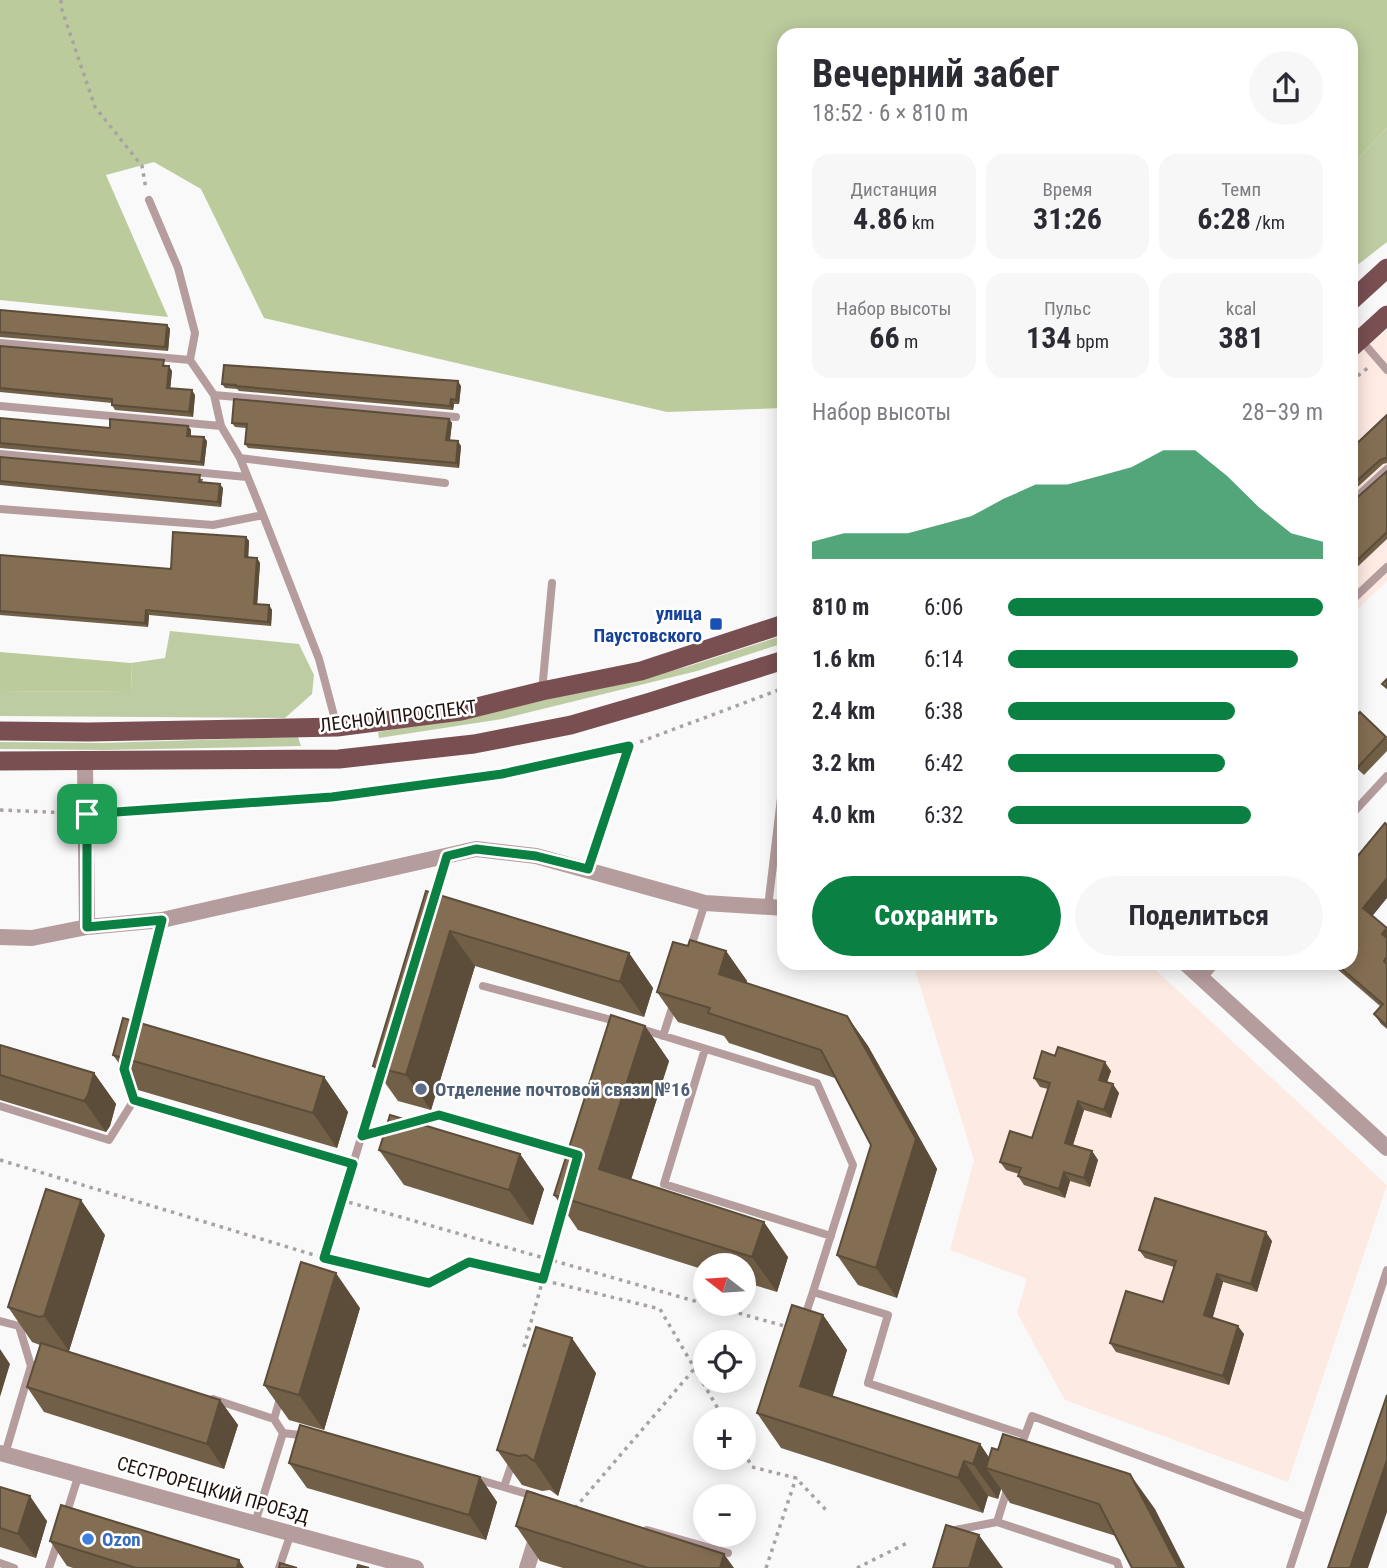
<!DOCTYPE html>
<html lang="ru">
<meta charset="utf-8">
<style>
:root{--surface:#fff;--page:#f7f7f7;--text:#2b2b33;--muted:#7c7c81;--accent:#0b8043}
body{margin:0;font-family:"Roboto Condensed",sans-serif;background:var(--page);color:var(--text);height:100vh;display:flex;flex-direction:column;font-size:26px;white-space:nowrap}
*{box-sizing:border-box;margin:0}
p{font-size:23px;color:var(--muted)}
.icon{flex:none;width:38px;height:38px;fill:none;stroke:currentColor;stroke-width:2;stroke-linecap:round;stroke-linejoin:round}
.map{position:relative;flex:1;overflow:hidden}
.sheet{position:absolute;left:777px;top:28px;width:581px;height:942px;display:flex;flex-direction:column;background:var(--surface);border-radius:21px;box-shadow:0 4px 18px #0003}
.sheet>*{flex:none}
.needle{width:46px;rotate:287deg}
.fabs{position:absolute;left:693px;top:1253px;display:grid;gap:14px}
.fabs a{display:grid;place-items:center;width:63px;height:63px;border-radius:50%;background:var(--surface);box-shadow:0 4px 18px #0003;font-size:35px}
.pin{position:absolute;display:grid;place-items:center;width:60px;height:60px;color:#fff;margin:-30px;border-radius:14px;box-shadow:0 4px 10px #0006}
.round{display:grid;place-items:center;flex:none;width:74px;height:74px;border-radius:37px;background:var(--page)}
.summary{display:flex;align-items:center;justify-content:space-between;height:119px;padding:0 35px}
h1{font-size:38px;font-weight:700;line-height:52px}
.stats{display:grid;grid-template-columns:repeat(3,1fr);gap:10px;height:119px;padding:7px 35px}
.stats div{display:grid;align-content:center;border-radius:18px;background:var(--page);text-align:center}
.stats b{font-size:30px;font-weight:700}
.stats small{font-size:19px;font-weight:400}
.stats p{font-size:19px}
.chart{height:196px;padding:14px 35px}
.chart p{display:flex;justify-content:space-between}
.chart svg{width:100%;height:126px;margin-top:7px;fill:var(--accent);opacity:.7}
.button{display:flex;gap:14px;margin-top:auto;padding:14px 35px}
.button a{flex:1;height:80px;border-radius:42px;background:var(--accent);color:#fff;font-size:28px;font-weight:700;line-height:80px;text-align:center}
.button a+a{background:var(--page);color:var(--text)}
ul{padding:0 35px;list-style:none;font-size:23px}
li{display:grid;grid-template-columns:112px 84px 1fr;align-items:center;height:52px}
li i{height:18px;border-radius:9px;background:var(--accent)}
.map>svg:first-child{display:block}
</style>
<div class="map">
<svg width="1387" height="1568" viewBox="0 0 1387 1568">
<rect width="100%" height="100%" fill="#f9f9f9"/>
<path fill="#ffeae4" d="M 1387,330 L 1387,581 L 1351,615 L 1351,359 Z"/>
<path fill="#fdeae2" d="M 913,963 L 1148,963 L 1387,1185 L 1288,1482 L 1065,1400 L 1017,1313 L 1027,1279 L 950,1250 L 974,1160 Z"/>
<path fill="#becca3" d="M 1387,128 L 1387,242 L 1351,270 L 1351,166 Z
M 170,631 L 299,644 L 314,675 L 312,694 L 285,718 L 0,716 L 0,691 L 132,692 L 131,663 L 165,658 Z
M 784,635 L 784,643 L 697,671 L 502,719 L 379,738 L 378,732 L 498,711 L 686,667 Z
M 298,737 L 301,746 L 103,750 L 0,749 L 0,742 L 102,743 Z"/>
<path fill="#bbcb9c" d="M 0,0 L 1387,0 L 1387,128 L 1351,166 L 1351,35 L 784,35 L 784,408 L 667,412 L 264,318 L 201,189 L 154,162 L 106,175 L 168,317 L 0,300 Z
M 0,652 L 131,663 L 132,692 L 0,691 Z"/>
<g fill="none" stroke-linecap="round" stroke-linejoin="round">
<path stroke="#a8a3a1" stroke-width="3.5" stroke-dasharray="3.5 5" stroke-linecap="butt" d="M 61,0 L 61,7 L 95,107 L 142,166 L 146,189
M 1351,381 L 1369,367
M 0,810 L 70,813
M 102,813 L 332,797 L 502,774 L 629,746 L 784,688
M 593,854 L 629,746
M 0,1160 L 324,1258 L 429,1283 L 469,1262 L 660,1309 L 724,1419
M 341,1200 L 705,1304
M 319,1272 L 349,1176
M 706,1304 L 788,1327
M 524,1347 L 564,1204
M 744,1452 L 752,1467 L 796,1478 L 826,1510
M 575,1508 L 695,1368
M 766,1568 L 796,1478
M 857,1568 L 909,1542"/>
<path stroke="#b59c9d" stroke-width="8" d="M 149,200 L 178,268 L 195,333 L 190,360 L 214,395 L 221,426 L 240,458 L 263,515 L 319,659 L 337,727
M 1361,340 L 1387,370
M 0,343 L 190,360
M 214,395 L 456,417
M 0,406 L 221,426
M 0,454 L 247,477
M 240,458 L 445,483
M 1351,502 L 1387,469
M 0,509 L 213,525 L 263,515
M 1351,601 L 1387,567
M 542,691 L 552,583
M 1351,815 L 1387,776
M 432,903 L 447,856
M 768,907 L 784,773
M 690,950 L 705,903
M 1202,979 L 1217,962
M 483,986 L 619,1022
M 638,1028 L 817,1083 L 853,1165 L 813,1292 L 888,1315 L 868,1383 L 1025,1435
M 133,1031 L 162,920
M 663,1036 L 674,1002
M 705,1049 L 664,1184 L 831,1236
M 126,1060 L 124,1069 L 134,1100 L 353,1164 L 383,1066
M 0,1106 L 109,1140 L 134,1100
M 362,1136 L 439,1115 L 578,1155
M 804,1319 L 813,1292
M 0,1321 L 19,1326 L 31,1366 L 43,1363
M 213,1399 L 274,1419
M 283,1433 L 308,1436
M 1024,1438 L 1032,1416 L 1306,1517
M 5,1454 L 31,1366
M 473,1478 L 534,1496
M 504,1487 L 513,1460
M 1008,1487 L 997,1522 L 1117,1562 L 1119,1568
M 66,1515 L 79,1474
M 255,1523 L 283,1433 L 274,1419 L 281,1395
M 647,1530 L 728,1553
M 953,1536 L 955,1530 L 997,1522
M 0,1563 L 14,1568
M 49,1568 L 58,1541
M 279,1568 L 291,1533
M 1290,1568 L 1387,1270"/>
<path stroke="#b59c9d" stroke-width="16" d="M 85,761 L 87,927
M 0,937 L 32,938 L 87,927 L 162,920 L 476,849 L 536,856 L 705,903 L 784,908
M 1184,962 L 1387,1148
M 0,1453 L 416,1568
M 527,1568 L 539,1530"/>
<path stroke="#794f52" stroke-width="19" d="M 1351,301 L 1387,268
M 1351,348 L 1387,315
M 0,731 L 89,732 L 337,727 L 461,711 L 542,691 L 641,671 L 784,624
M 0,761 L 339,759 L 474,744 L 571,725 L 650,702 L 784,660"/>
</g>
<path fill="#725f47" d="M 0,310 L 167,325 L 170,329 L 168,351 L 0,337 Z
M 0,346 L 167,365 L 167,366 L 172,371 L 170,388 L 195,395 L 193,417 L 115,410 L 112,405 L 112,403 L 0,392 Z
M 222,384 L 461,386 L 459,404 L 454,404 L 453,410 L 239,391 L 237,389 L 225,388 Z
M 1387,415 L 1387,463 L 1383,464 L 1351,493 L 1351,449 Z
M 0,418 L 110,428 L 188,426 L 191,430 L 191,436 L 207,441 L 204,466 L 0,448 Z
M 449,419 L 452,423 L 450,441 L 461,446 L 459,468 L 248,448 L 245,444 L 246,428 L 235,427 L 232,423 Z
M 0,457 L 203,479 L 202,482 L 223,488 L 221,507 L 0,485 Z
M 1387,471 L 1387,539 L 1351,573 L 1351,503 Z
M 246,537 L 249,541 L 248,558 L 257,558 L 260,563 L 257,604 L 269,605 L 272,610 L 271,626 L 149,615 L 148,627 L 0,615 L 0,555 L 171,569 Z
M 1351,721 L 1386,737 L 1387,739 L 1387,751 L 1364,775 L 1351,763 Z
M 426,891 L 629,953 L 653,988 L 644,1017 L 475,966 L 431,1110 L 398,1101 L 373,1066 Z
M 1372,916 L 1387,929 L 1387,1029 L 1381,1024 L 1374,1014 L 1380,1006 L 1329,962 L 1351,962 Z
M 688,946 L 726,951 L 747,981 L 746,983 L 847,1016 L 868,1046 L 937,1169 L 897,1298 L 858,1285 L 837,1255 L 871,1145 L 835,1078 L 729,1043 L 724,1036 L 678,1022 L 657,992 Z
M 645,1026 L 669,1061 L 631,1180 L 788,1257 L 777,1292 L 744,1282 L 744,1265 L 705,1265 L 705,1270 L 578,1230 L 554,1195 Z
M 0,1045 L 94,1073 L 116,1104 L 110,1126 L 106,1132 L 0,1100 Z
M 113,1055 L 324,1077 L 348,1112 L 337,1148 L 138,1090 Z
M 1111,1071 L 1107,1082 L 1119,1093 L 1111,1118 L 1084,1110 L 1073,1145 L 1092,1151 L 1098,1160 L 1090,1187 L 1070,1181 L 1065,1198 L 1024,1185 L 1018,1176 L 1019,1174 L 1006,1170 L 1000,1162 L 1032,1138 L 1048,1089 L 1040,1087 L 1034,1078 Z
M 379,1150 L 520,1154 L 544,1189 L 533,1225 L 404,1185 Z
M 105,1235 L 69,1351 L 67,1351 L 220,1400 L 238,1425 L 224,1469 L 44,1412 L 27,1387 L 40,1345 L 32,1342 L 8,1307 Z
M 1272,1241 L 1257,1292 L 1223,1282 L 1212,1318 L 1244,1334 L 1229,1385 L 1116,1352 L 1110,1343 L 1163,1302 L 1174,1267 L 1145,1258 L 1139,1250 Z
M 360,1308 L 324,1430 L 289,1420 L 264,1385 Z
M 823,1315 L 847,1350 L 832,1397 L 980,1444 L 989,1458 L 1155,1509 L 1116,1536 L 1010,1503 L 1001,1489 L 998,1499 L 988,1496 L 983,1513 L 781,1448 L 757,1413 Z
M 596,1373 L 558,1496 L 550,1490 L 542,1491 L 522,1485 L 497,1450 Z
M 289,1463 L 480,1477 L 497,1502 L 486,1540 L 307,1488 Z
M 0,1487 L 47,1521 L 36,1558 L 0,1547 Z
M 516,1526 L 734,1568 L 563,1568 L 540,1561 Z
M 50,1541 L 244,1568 L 73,1568 L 67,1566 Z"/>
<path fill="#5c4d3a" d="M 167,325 L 170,329 L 168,351 L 165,347 Z
M 169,366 L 172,371 L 170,392 L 167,388 Z
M 458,381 L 461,386 L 459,404 L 456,400 Z
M 192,390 L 195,395 L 193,417 L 189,412 Z
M 451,399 L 454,404 L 453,410 L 450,406 Z
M 449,419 L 452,423 L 449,445 L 446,440 Z
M 188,426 L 191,430 L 190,440 L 187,436 Z
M 204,437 L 207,441 L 204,466 L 201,462 Z
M 458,441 L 461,446 L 459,468 L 456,463 Z
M 220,484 L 223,488 L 221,507 L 218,502 Z
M 246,537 L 249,541 L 248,562 L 245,557 Z
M 257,558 L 260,563 L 257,608 L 254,604 Z
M 269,605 L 272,610 L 271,626 L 268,622 Z
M 146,610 L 149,615 L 148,627 L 145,623 Z
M 1387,878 L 1387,898 L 1370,919 L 1363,908 Z
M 1387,928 L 1387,941 L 1382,934 Z
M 450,931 L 475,966 L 431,1110 L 406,1075 Z
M 726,951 L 747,981 L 740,1004 L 719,974 Z
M 629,953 L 653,988 L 644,1017 L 620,982 Z
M 847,1016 L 868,1046 L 937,1169 L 897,1298 L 876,1268 L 916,1139 Z
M 645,1026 L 669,1061 L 623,1204 L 599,1169 Z
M 1105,1062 L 1111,1071 L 1105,1088 L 1099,1080 Z
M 94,1073 L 116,1104 L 110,1126 L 106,1132 L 84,1101 Z
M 324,1077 L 348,1112 L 337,1148 L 313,1113 Z
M 1113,1084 L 1119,1093 L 1111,1118 L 1104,1110 Z
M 1078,1101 L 1084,1110 L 1071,1151 L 1065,1143 Z
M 1092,1151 L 1098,1160 L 1090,1187 L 1084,1178 Z
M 520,1154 L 544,1189 L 533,1225 L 509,1190 Z
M 1064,1172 L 1070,1181 L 1065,1198 L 1059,1189 Z
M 81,1200 L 105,1235 L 69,1351 L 44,1316 Z
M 764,1222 L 788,1257 L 777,1292 L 752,1257 Z
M 1266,1232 L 1272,1241 L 1257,1292 L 1251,1284 Z
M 336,1273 L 360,1308 L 324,1430 L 299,1395 Z
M 1217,1274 L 1223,1282 L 1211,1324 L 1204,1315 Z
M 823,1315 L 847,1350 L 825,1421 L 800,1386 Z
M 1238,1326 L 1244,1334 L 1229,1385 L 1223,1376 Z
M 572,1338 L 596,1373 L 558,1496 L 534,1461 Z
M 0,1349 L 10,1364 L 0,1397 Z
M 220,1400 L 238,1425 L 224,1469 L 207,1444 Z
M 980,1444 L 999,1472 L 986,1468 L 1001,1489 L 998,1499 L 973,1464 Z
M 1387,1460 L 1387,1512 L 1368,1568 L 1350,1568 Z
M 964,1461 L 988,1496 L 983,1513 L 958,1478 Z
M 1130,1474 L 1155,1509 L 1185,1568 L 1179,1568 Z
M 480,1477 L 497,1502 L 486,1540 L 469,1515 Z
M 30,1496 L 47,1521 L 36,1558 L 18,1534 Z
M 979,1535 L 1003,1568 L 969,1568 Z
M 724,1554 L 734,1568 L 720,1568 Z
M 239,1560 L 244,1568 L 237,1568 Z"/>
<path fill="#846e53" stroke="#5c4d3a" stroke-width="2" d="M 0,310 L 167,325 L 165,347 L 0,332 Z
M 0,346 L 164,360 L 163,366 L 169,366 L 167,388 L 192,390 L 189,412 L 112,405 L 112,399 L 0,388 Z
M 224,365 L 458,381 L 456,400 L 451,399 L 450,406 L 236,386 L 236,385 L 222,384 Z
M 234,399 L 449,419 L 446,440 L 458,441 L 456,463 L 245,444 L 247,424 L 232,423 Z
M 1387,415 L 1387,459 L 1385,458 L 1380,460 L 1351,486 L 1351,449 Z
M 0,418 L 110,428 L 110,419 L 188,426 L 187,436 L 204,437 L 201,462 L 0,443 Z
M 0,457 L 200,475 L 199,482 L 220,484 L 218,502 L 0,481 Z
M 1387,471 L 1387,532 L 1351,566 L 1351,503 Z
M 173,532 L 246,537 L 245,557 L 257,558 L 254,604 L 269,605 L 268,622 L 146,610 L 145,623 L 0,611 L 0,555 L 171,569 Z
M 1387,679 L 1387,688 L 1382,684 Z
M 1360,712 L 1386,737 L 1358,767 L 1351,760 L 1351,721 Z
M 1385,823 L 1387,825 L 1387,878 L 1363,908 L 1387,928 L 1382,934 L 1387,938 L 1387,957 L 1384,961 L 1387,964 L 1387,1026 L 1374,1014 L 1383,1004 L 1334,962 L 1351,962 L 1351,864 Z
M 426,891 L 629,953 L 620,982 L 450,931 L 406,1075 L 373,1066 Z
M 690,940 L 726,951 L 719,974 L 847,1016 L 916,1139 L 876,1268 L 837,1255 L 871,1145 L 821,1050 L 708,1013 L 710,1008 L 657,992 L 673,942 L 688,946 Z
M 611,1015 L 645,1026 L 599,1169 L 764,1222 L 752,1257 L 554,1195 Z
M 123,1018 L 324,1077 L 313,1113 L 113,1055 Z
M 0,1045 L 94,1073 L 88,1095 L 84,1101 L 0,1075 Z
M 1058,1047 L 1105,1062 L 1099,1080 L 1113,1084 L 1104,1110 L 1078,1101 L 1065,1143 L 1092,1151 L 1084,1178 L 1064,1172 L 1059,1189 L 1018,1176 L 1021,1168 L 1000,1162 L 1010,1131 L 1032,1138 L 1050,1083 L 1034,1078 L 1042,1051 L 1055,1056 Z
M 390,1115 L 520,1154 L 509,1190 L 379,1150 Z
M 46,1189 L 81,1200 L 44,1316 L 39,1317 L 8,1307 Z
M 1155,1198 L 1266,1232 L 1251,1284 L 1217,1274 L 1204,1315 L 1238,1326 L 1223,1376 L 1110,1343 L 1126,1291 L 1163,1302 L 1176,1261 L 1139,1250 Z
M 301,1262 L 336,1273 L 299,1395 L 264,1385 Z
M 792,1305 L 823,1315 L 800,1386 L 980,1444 L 973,1464 L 964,1461 L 958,1478 L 757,1413 Z
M 536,1327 L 572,1338 L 534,1461 L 526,1455 L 518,1456 L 497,1450 Z
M 41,1343 L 220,1400 L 207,1444 L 27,1387 Z
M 1387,1395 L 1387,1460 L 1350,1568 L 1328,1568 Z
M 300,1425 L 480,1477 L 469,1515 L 289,1463 Z
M 1003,1434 L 1130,1474 L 1179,1568 L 1132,1568 L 1099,1504 L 986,1468 L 992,1448 L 998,1450 Z
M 0,1487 L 30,1496 L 18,1534 L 0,1528 Z
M 527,1491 L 724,1554 L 720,1568 L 648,1568 L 516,1526 Z
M 61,1505 L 239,1560 L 237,1568 L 136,1568 L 50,1541 Z
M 946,1525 L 979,1535 L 969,1568 L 933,1568 Z
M 280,1563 L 297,1568 L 279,1568 Z
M 358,1565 L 369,1568 L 357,1568 Z"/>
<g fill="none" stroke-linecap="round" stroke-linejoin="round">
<defs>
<path id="route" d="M 629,746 L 588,869 L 536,856 L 476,849 L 447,856 L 362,1136 L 439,1115 L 578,1155 L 543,1279 L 469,1262 L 429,1283 L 324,1258 L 353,1164 L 134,1100 L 124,1069 L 162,920 L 87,927 L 87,814 L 332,797 L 502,774 Z"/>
</defs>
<use href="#route" stroke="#fff" stroke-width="14"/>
<use href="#route" stroke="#0b8043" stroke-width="9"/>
</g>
<rect fill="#1a4fb4" stroke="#fff" stroke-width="2.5" x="709" y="617" width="14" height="14" rx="3.5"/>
<circle fill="#5c6f8a" stroke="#fff" stroke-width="2.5" cx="421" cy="1089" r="7"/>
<circle fill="#3f7fe0" stroke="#fff" stroke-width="2.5" cx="88" cy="1539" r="7"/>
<g text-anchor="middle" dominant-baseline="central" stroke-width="5" stroke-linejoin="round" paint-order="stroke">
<g font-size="19" font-weight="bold" fill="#164399" stroke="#fff" text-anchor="end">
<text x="702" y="613">улица<tspan x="702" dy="22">Паустовского</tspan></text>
</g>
<g font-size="19" fill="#20120d" stroke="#fff">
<text transform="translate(398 716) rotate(-7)">ЛЕСНОЙ ПРОСПЕКТ</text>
<text transform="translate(213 1490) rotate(16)">СЕСТРОРЕЦКИЙ ПРОЕЗД</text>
</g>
<g font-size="19" font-weight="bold" fill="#4e5e75" stroke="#fff" text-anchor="start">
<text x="435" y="1089">Отделение почтовой связи №16</text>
</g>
<g font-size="19" font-weight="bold" fill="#366cbe" stroke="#fff" text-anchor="start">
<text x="102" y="1539">Ozon</text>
</g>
</g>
</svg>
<div class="fabs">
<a><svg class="needle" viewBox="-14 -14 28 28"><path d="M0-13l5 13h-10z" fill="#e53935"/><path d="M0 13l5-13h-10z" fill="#7c7c81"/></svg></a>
<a><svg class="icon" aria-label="locate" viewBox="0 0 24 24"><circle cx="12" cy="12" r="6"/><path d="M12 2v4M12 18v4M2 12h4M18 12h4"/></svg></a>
<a>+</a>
<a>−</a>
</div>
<div class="pin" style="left:87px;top:814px;background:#1e9e55"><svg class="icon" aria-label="arrive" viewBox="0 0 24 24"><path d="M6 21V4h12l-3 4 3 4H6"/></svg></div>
<section class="sheet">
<div class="summary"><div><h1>Вечерний забег</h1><p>18:52 · 6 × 810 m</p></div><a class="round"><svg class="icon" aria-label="share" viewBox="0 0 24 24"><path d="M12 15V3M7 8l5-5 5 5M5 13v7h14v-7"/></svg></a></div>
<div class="stats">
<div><p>Дистанция</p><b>4.86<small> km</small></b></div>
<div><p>Время</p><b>31:26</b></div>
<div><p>Темп</p><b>6:28<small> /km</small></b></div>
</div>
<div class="stats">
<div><p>Набор высоты</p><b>66<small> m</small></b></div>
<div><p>Пульс</p><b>134<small> bpm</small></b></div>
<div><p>kcal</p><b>381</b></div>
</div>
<div class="chart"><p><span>Набор высоты</span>28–39 m</p>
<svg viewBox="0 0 160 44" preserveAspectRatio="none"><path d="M0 44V38L10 35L20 35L30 35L40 32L50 29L60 23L70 18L80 18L90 15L100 12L110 6L120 6L130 15L140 26L150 35L160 38V44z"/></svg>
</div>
<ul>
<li><b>810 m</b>6:06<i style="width:100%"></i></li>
<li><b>1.6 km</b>6:14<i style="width:92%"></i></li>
<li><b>2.4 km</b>6:38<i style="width:72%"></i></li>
<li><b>3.2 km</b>6:42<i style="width:69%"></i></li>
<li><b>4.0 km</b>6:32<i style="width:77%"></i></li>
</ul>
<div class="button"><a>Сохранить</a><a>Поделиться</a></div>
</section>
</div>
